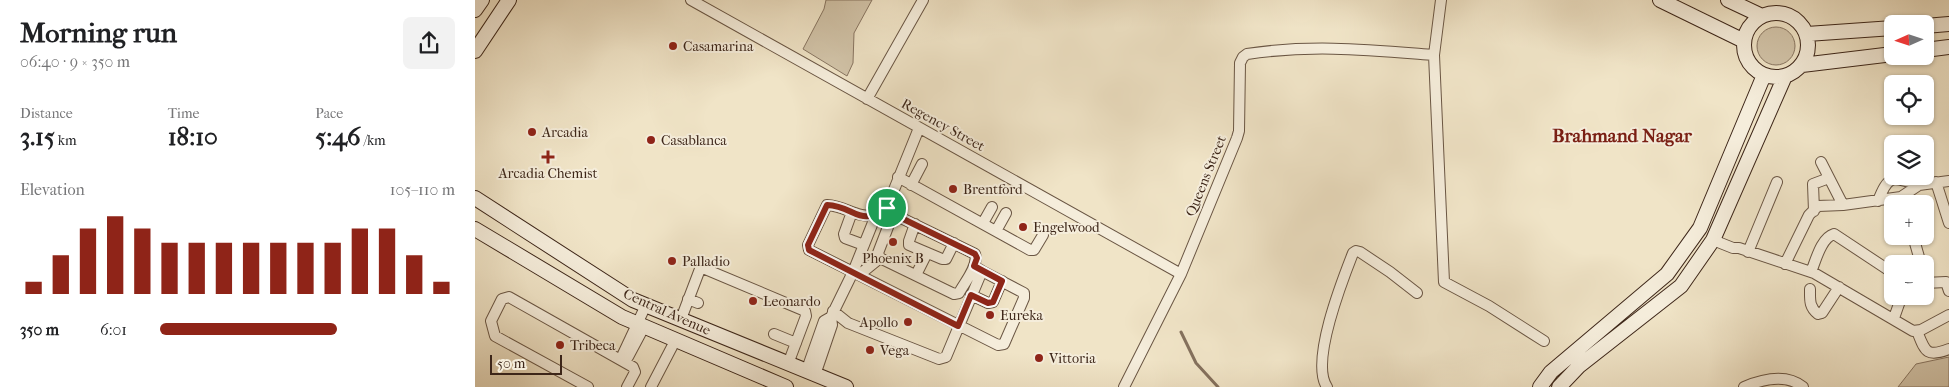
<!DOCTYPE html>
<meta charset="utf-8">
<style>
:root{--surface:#fff;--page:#f2f2f2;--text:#202124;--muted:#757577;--accent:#8f2418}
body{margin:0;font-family:"IM FELL French Canon",serif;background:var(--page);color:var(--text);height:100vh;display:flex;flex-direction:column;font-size:19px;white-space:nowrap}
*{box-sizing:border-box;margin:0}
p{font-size:16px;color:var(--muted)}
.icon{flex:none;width:28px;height:28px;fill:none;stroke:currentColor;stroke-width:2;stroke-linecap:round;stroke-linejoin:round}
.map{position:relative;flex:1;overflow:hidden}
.details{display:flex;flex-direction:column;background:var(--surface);width:475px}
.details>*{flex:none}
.needle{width:32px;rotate:267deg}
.buttons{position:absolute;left:1409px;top:15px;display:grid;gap:10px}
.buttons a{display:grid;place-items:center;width:50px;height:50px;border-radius:8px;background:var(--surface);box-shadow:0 1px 4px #0004;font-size:25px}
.scale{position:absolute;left:15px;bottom:12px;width:72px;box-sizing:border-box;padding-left:5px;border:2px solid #3d2619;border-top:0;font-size:14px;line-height:18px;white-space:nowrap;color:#3d2619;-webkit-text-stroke:4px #f5eddb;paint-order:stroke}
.pin{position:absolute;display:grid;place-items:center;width:42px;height:42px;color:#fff;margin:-21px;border:2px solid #fff;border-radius:50%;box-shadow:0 1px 5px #0007}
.round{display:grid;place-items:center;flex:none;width:52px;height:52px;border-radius:8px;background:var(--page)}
.summary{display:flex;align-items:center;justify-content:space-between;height:85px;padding:0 20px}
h1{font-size:28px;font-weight:700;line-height:38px}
.metrics{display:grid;grid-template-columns:repeat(3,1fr);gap:8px;height:85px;padding:5px 20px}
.metrics div{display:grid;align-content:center}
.metrics b{font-size:25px;font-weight:700}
.metrics small{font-size:14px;font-weight:400}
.metrics p{font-size:14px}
.chart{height:140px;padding:10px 20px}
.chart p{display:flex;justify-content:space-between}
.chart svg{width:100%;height:90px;margin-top:5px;stroke:var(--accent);stroke-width:6}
ul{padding:0 20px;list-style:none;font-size:16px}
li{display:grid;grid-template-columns:80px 60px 1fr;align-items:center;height:38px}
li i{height:12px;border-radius:6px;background:var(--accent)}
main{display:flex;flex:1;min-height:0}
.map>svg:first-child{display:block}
</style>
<main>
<section class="details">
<div class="summary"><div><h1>Morning run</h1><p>06:40 · 9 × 350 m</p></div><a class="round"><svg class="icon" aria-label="share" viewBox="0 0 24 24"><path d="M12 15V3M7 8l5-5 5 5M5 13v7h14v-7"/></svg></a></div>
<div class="metrics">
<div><p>Distance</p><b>3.15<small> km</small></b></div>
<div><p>Time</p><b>18:10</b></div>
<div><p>Pace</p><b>5:46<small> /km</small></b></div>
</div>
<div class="chart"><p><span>Elevation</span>105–110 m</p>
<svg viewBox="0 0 160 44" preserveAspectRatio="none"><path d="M5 44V38M15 44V25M25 44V12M35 44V6M45 44V12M55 44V19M65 44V19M75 44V19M85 44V19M95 44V19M105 44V19M115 44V19M125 44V12M135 44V12M145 44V25M155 44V38"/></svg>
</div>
<ul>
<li><b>350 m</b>6:01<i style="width:60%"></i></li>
</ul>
</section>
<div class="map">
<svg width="1474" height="387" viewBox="0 0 1474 387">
<rect width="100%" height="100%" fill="#f0e4c7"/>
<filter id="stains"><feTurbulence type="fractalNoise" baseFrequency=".004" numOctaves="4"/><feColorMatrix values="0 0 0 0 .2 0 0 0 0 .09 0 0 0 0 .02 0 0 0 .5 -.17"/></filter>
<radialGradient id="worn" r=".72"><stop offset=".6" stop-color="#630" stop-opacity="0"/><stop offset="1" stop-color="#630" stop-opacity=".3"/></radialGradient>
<path fill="#d2c4a9" stroke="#887561" d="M 351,0 L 397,0 L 379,33 L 378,63 L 372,76 L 328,49 L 349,9 Z
M1282 46a19 19 0 1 1 38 0a19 19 0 1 1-38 0Z
M 1474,357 L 1474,387 L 1423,387 L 1441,364 Z"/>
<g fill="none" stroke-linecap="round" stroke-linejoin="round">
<path stroke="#84715e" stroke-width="3" d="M 706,332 L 721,363 L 743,387"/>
<defs>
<path id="street" d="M 216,0 L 706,274
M 966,0 L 959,55 L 969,282 L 1014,306 L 1069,341
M 392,99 L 448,0
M 1346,162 L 1368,205
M 423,177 L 555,250 L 559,250 L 568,235
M 1461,182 L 1474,223
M 436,185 L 447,164
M 1403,201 C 1414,173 1418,177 1444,185
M 412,207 L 418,214 L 500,254 C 504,266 489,283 484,293 L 479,294 L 405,258 L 403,253 L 418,214
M 1339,211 L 1338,184 L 1354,178
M 377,212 L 369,234 L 370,238 L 389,245
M 401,215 C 382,219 371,206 352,205 L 333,245 L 334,250 L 523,345 L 529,344 L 549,298 L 549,293 L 507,271
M 508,223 L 517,207
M 440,224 L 434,241 L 434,245 L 467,259 L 471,259 L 479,243
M 521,231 L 531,213
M 1438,236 L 1446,264
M 1238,240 L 1258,248 L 1264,248 L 1339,273 L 1438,331 L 1446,330 L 1474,315
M 1273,252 L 1302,182
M 1310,264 L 1334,215 L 1343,206 L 1368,205 L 1426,197 L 1444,185 L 1474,181
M 1336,272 C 1341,260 1346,238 1359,234 L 1418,273
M 384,275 L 405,258
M 441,275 L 452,253
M 1450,283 L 1471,282 L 1474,291
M 1335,289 C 1335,300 1334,307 1343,314 L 1347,313 L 1364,287
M 496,295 L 513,303 L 518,302 L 527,281
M 213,299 L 223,303
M 358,311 L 373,323 L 464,359 L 471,357 L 507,271 L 502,268
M 1419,318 L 1425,301 L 1428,296
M 206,319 L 225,269 L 230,269 L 330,311 L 331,316 L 313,364
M 1442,331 C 1450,351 1451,358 1474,349
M 299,334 L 321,343
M 148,354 L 171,305
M 153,357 L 169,327
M 331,372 L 349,321 L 356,317 L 378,272 L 401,215 L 412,207 L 444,128
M 340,375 L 357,325 L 356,317
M 113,387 L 20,336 L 16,321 L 27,299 L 34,297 L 158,367 L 160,372 L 152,387
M 176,387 L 200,341
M 649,387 L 706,274 L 762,138 L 764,131 L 765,63 L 768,57 L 772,54 C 837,44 895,50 959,55
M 852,387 C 835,362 867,281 878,253 L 881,251 L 885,252 L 915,272 L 942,293
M 1269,387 C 1288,379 1312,374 1328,387"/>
<path id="secondary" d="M 1185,0 L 1269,41
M 1253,0 L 1287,16
M 0,10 L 7,0
M1269 45a32 32 0 1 1 64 0a32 32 0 1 1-64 0Z
M 1450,26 L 1474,24
M 1332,34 L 1418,28
M 1450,50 L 1474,47
M 0,51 L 34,0
M 1327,65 L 1418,54
M 0,198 L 158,300 L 371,387
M 0,229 L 147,317 L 311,387
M 1065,387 L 1076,372 L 1192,274 L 1225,228 L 1289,75
M 1084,387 L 1104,366 L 1206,286 L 1238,240 L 1310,76"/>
</defs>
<use href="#street" stroke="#6a5644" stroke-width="12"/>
<use href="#secondary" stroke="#3d2619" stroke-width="16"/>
<use href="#street" stroke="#f5eddb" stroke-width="10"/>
<use href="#secondary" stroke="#f5eddb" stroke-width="14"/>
</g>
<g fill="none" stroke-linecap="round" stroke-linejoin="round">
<defs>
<path id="route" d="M 352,205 C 380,206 384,228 412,208 L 418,214 L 500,254 L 502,258 L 499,266 L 527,281 L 518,302 L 513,303 L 496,295 L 483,326 L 334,250 L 333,245 Z"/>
</defs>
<use href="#route" stroke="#fff" stroke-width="10"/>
<use href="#route" stroke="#8f2418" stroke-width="6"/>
</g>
<g fill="#8f2418" stroke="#f5eddb" stroke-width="2">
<circle cx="198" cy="46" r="5"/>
<circle cx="57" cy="132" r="5"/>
<circle cx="176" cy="140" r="5"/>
<path d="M70.5 149.5h5v5h5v5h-5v5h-5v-5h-5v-5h5z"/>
<circle cx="478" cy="189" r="5"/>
<circle cx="548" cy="227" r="5"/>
<circle cx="418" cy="242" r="5"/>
<circle cx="197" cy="261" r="5"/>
<circle cx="278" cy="301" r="5"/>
<circle cx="515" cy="315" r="5"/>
<circle cx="433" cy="322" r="5"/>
<circle cx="85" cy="345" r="5"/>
<circle cx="395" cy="350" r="5"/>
<circle cx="564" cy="358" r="5"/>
</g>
<g text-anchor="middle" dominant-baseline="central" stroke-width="4" stroke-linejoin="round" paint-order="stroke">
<g font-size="14" fill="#3d2619" stroke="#f5eddb" text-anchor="start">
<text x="208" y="46">Casamarina</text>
<text x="67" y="132">Arcadia</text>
<text x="186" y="140">Casablanca</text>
<text x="73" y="173" text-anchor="middle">Arcadia Chemist</text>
<text x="488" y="189">Brentford</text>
<text x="558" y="227">Engelwood</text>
<text x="418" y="258" text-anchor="middle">Phoenix B</text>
<text x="207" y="261">Palladio</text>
<text x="288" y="301">Leonardo</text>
<text x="525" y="315">Eureka</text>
<text x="423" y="322" text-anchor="end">Apollo</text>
<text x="95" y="345">Tribeca</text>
<text x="405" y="350">Vega</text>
<text x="574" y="358">Vittoria</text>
</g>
<g font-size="14" fill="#3d2619" stroke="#f5eddb">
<text transform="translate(468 125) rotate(29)">Regency Street</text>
<text transform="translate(731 176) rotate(-68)">Queens Street</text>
<text transform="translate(192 312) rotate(24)">Central Avenue</text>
</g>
<g font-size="19" font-weight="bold" fill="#7a1f14" stroke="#f5eddb">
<text x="1147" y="136">Brahmand Nagar</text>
</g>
</g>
<rect width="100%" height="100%" filter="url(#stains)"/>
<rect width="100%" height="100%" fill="url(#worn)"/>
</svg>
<div class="buttons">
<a><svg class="needle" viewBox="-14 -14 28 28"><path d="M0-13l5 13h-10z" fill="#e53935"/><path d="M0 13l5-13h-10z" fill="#757577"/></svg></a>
<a><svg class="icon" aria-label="locate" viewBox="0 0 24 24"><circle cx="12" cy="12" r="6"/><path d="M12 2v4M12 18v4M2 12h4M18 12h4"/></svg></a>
<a><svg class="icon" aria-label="layers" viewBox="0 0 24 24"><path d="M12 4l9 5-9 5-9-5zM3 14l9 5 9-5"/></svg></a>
<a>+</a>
<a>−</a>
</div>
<div class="scale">50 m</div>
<div class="pin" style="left:412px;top:208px;background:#1e9e55"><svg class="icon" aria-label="arrive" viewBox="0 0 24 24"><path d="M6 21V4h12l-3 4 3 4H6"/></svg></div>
</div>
</main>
